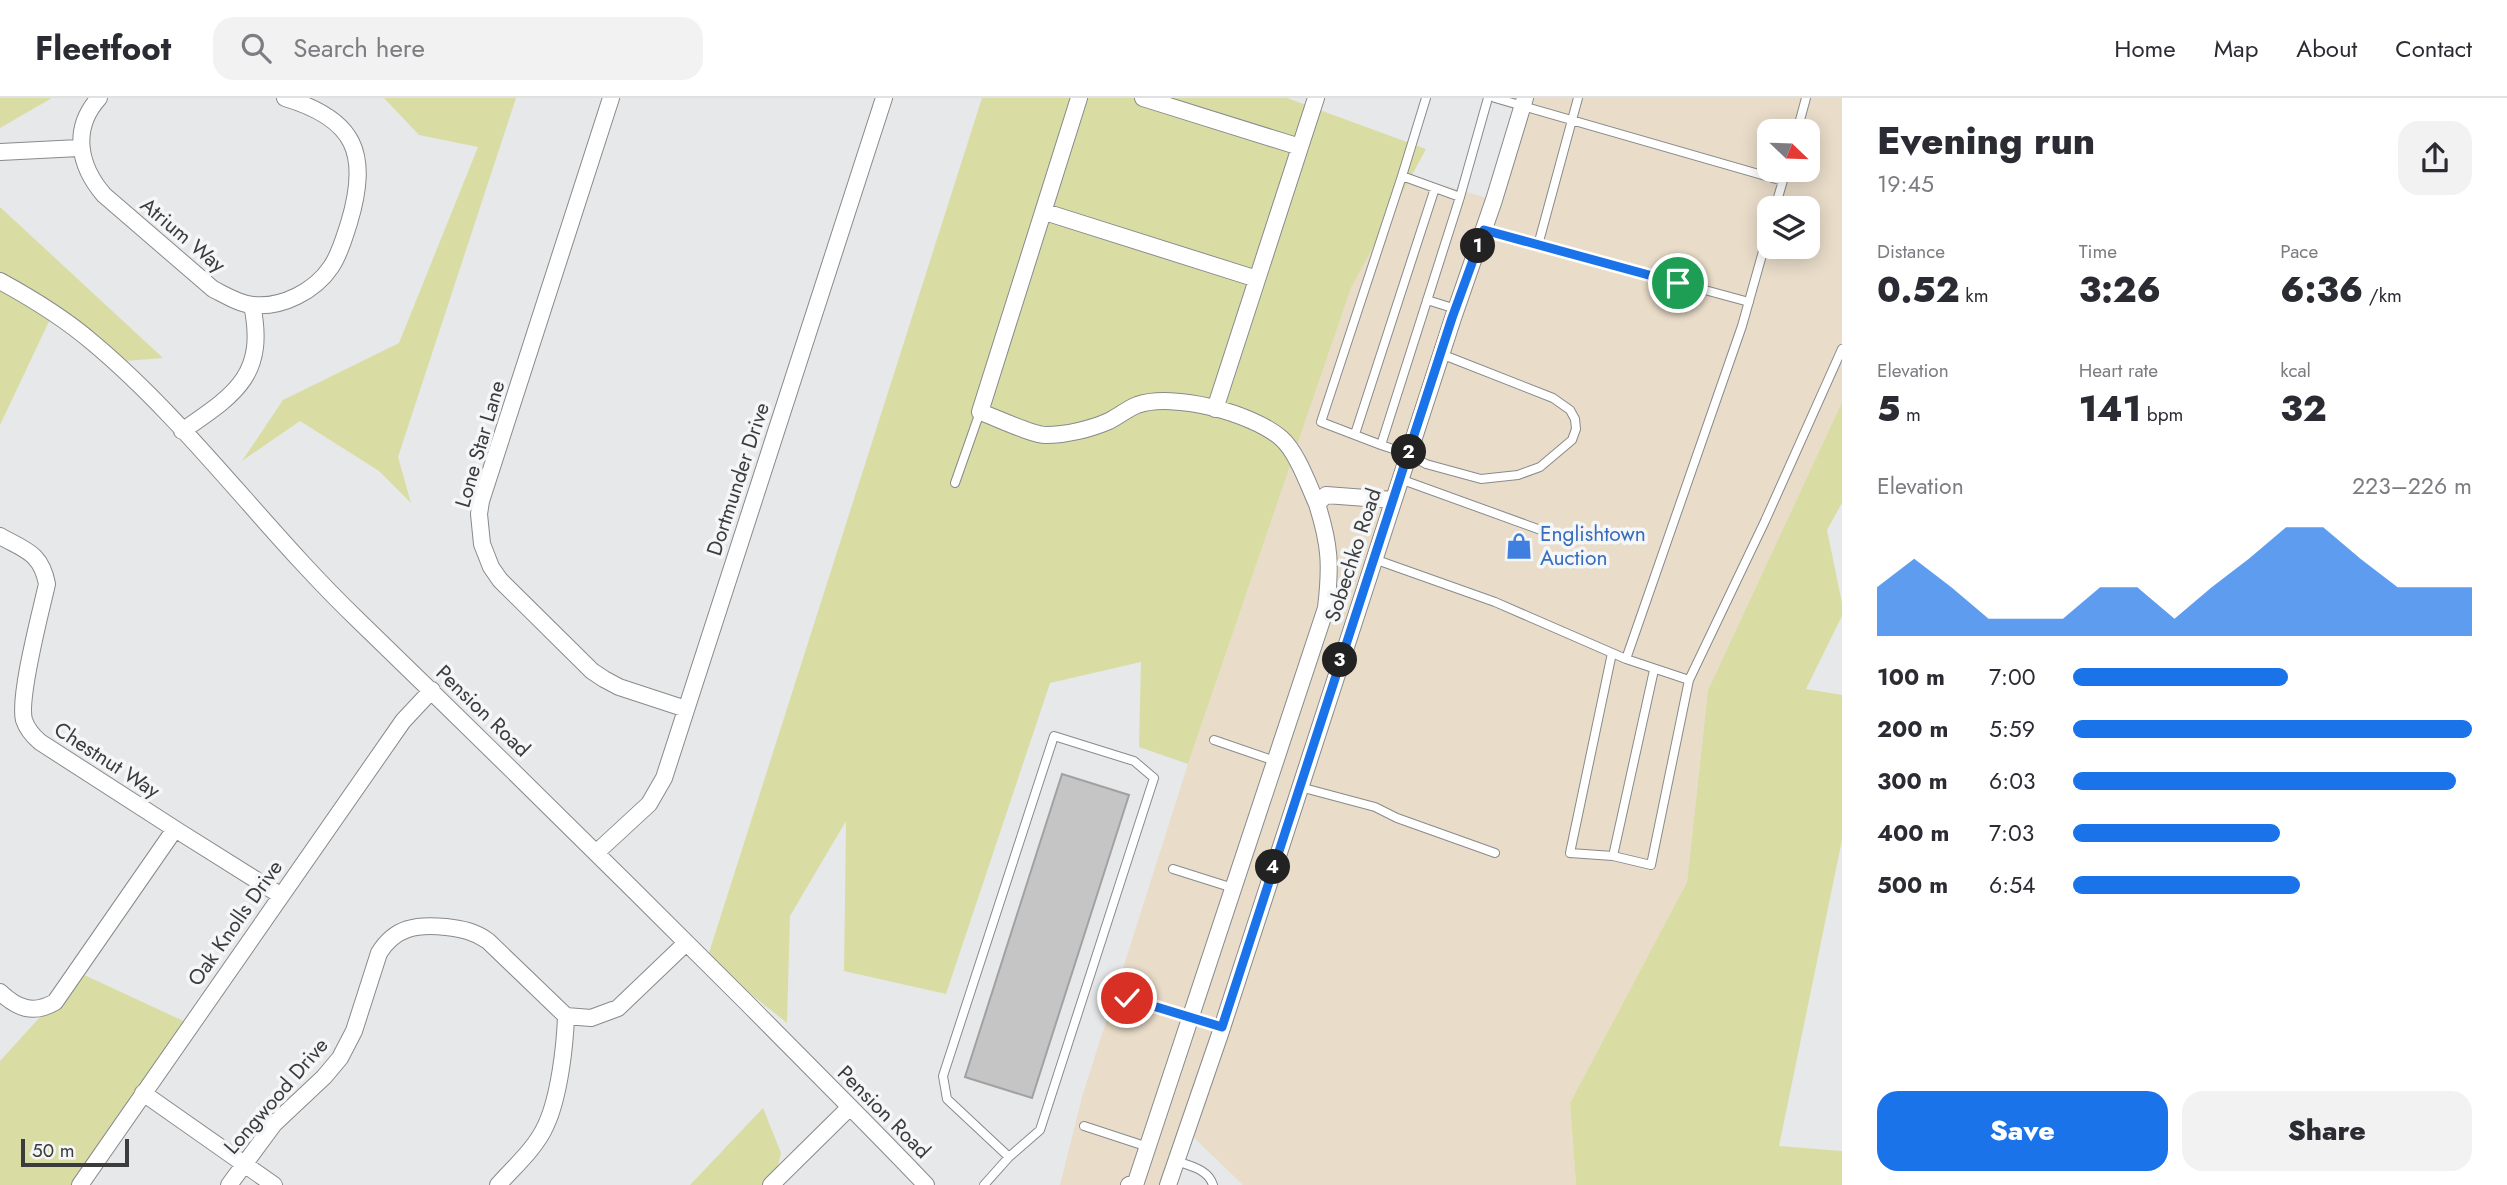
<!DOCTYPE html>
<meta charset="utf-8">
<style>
:root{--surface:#fff;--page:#f2f2f3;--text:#2b2b33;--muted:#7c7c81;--line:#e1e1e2;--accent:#1a73e8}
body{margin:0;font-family:Jost,sans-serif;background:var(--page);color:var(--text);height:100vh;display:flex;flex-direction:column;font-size:26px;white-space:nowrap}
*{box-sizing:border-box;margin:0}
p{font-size:23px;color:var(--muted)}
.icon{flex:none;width:38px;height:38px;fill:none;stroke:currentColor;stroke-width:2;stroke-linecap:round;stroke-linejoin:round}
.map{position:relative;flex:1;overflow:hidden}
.sheet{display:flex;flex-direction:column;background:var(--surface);width:665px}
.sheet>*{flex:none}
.needle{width:46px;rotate:113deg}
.tools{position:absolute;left:1757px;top:21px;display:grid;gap:14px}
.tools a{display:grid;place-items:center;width:63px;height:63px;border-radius:14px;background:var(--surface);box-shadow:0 4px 18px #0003;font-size:35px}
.scale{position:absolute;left:21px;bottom:18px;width:108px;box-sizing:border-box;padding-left:7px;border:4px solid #3c3c3d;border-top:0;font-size:19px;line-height:24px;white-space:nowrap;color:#3c3c3d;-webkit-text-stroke:5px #f4f6f7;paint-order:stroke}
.pin{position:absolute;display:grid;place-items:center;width:60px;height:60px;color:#fff;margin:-30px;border:4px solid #fff;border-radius:50%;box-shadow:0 2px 7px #0007}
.km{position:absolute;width:35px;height:35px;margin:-18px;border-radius:50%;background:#222;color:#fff;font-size:19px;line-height:35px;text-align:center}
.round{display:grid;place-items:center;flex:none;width:74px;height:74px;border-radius:21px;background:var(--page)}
.headline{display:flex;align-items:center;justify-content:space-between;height:119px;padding:0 35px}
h1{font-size:38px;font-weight:800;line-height:52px}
.stats{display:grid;grid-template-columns:repeat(3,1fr);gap:10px;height:119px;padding:7px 35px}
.stats div{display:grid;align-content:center}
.stats b{font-size:35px;font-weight:800}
.stats small{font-size:19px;font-weight:400}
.stats p{font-size:19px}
.chart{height:196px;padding:14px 35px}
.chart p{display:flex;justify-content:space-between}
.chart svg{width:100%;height:126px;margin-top:7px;fill:var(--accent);opacity:.7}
.action{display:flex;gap:14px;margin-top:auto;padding:14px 35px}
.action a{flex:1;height:80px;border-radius:21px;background:var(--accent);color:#fff;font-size:28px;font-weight:800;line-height:80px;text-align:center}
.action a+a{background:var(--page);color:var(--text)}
ul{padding:0 35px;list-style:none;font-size:23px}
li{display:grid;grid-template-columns:112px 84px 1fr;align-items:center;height:52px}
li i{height:18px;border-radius:9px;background:var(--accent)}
header{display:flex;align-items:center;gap:42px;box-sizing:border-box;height:98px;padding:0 35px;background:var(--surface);border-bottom:2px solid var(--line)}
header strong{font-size:33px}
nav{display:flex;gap:38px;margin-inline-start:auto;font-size:24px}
.search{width:490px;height:63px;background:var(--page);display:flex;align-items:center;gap:18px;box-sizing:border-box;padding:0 24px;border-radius:21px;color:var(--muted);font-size:26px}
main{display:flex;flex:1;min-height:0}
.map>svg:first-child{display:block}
</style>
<header>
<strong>Fleetfoot</strong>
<div class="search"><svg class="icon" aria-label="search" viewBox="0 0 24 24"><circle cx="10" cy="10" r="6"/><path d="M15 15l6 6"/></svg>Search here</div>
<nav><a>Home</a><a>Map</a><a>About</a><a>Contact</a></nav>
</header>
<main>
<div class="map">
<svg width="1842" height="1087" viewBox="0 0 1842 1087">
<rect width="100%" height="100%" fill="#e7e8ea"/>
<path fill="#e9dcc9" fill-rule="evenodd" d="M 1525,0 L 1842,0 L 1842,304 L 1708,592 L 1687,784 L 1570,1005 L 1576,1087 L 1243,1087 L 1187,1033 L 1168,1087 L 1060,1087 L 1082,999 L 1188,666 L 1351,190 L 1411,78 L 1494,102 ZM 1769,33 L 1808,33 L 1808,72 L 1769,72 ZM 1769,110 L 1808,110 L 1808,149 L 1769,149 Z"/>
<path fill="#dadda3" d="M 0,0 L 52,0 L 0,30 Z
M 384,0 L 516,0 L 398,359 L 411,405 L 379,373 L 300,323 L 242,363 L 283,302 L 399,245 L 478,49 L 419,37 Z
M 982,0 L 1287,0 L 1426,51 L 1351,190 L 1188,666 L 1139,649 L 1141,564 L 1050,585 L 946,896 L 844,873 L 846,723 L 790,818 L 787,925 L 707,861 Z
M 0,109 L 163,260 L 113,264 L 52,217 L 0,327 Z
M 1842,304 L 1842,405 L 1827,432 L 1842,505 L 1842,518 L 1806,591 L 1842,597 L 1842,742 L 1779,1048 L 1842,1053 L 1842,1087 L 1576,1087 L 1570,1005 L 1687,784 L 1708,592 Z
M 80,875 L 192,927 L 75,1087 L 0,1087 L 0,963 Z
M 763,1010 L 781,1055 L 774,1087 L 690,1087 Z"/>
<path fill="#c6c5c6" stroke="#a2a1a2" stroke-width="2" d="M 1062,676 L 1129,697 L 1032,1000 L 965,979 Z"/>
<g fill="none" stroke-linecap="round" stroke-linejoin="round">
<defs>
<path id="service" d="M 1426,0 L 1402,78 L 1460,99 L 1488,0
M 1495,0 L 1783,83
M 1797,33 L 1806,0
M 1402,78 L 1321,324 L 1381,347 L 1460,99
M 1775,110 L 1786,72
M 1484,132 L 1749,204
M 1769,132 L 1742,228 L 1626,561 L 1689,582 L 1765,423 L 1842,251
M 1538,147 L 1578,0
M 1427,202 L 1456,211
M 1355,336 L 1435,90
M 1381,347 L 1408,356 L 1426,366 L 1481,381 L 1518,377 L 1540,369 L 1572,342 L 1576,331 L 1575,321 L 1570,312 L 1553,300 L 1441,256
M 1400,381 L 1560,439
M 955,385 L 980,314
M 1374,461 L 1495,504 L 1626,561
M 1612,555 L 1570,755 L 1613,758 L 1654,572
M 1214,642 L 1275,663
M 1300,689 L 1375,709 L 1397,720 L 1495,755
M 1613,758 L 1651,767 L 1689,582
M 1173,771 L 1233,790
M 1127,900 L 1191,920
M 1084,1028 L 1148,1049
M 1176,1063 C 1190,1068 1208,1071 1213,1087
M 984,1087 L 1009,1059 L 1040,1032 L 1154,680 L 1134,663 L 1054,638 L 943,978 L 947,1001 L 1009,1059"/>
<path id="minor" d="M 99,0 C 71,31 79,68 104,97 L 213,191 C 225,197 239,206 253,207 C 282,210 315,193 331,169 C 340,156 344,140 349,125 C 370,55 355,21 285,0
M 611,0 L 481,403 L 479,416 L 482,446 L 491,469 L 500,482 L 592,573 L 604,581 L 619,589 L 686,611
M 1079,0 L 980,314 C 995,319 1032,337 1046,337 C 1066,337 1091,331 1109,323 C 1119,318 1127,311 1137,307 C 1173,294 1252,315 1281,340 C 1297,354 1308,386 1317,406
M 1143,0 L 1300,49
M 0,54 L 79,50
M 1045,114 L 1257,181
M 0,183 C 33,201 64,220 92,244 C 189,325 266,434 358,522 C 489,649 619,777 748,906 C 807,966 868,1026 926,1087
M 1215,311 L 1316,0
M 182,333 C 234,297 267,278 252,207
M 0,438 C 24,452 41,454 47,486 C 41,513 18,599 24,622 C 27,631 33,638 40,644 L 175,731 L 55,904 C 33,917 17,910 0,894
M 175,731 L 280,797
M 597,754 L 649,706 L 664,680 L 884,0
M 566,918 L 591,920 L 618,910 L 686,845
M 143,995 L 274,1087
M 80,1087 L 403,623 L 432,592
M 229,1087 L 274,1026 L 324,979 L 340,960 L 354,933 L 379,855 C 395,829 417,826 446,829 C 462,831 474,833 488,843 L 566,918 C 565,949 559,999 546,1027 C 536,1050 514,1069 498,1087
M 771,1087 L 850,1009
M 1129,1087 L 1136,1084 L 1326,510 C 1331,467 1330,447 1317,406 L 1326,397 L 1393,402
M 1168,1087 L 1220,936 L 1453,220 L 1494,102 L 1525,0"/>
</defs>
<use href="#service" stroke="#888a8b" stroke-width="10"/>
<use href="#minor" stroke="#888a8b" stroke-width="18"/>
<use href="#service" stroke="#fff" stroke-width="8"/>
<use href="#minor" stroke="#fff" stroke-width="16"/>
</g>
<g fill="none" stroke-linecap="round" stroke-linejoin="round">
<defs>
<path id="route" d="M 1127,900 L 1222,929 L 1452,220 L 1484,132 L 1678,185"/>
</defs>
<use href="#route" stroke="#fff" stroke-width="14"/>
<use href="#route" stroke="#1a73e8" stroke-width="9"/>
</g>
<defs>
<symbol id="shop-bare" viewBox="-9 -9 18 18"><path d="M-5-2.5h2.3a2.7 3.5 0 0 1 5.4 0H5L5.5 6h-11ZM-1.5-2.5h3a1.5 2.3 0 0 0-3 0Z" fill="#3f7fe0" stroke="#f4f6f7" stroke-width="2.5" paint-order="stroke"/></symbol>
</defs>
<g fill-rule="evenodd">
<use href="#shop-bare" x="1500" y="429" width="38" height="38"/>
</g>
<g text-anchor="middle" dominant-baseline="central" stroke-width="7" stroke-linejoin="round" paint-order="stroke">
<g font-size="21" fill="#3c3c3d" stroke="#f4f6f7">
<text transform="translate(183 137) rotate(40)">Atrium Way</text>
<text transform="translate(480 346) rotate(-74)">Lone Star Lane</text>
<text transform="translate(738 381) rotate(-72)">Dortmunder Drive</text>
<text transform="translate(1353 457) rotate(-72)">Sobechko Road</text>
<text transform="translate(483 613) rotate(44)">Pension Road</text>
<text transform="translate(107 662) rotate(33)">Chestnut Way</text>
<text transform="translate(235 825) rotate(-55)">Oak Knolls Drive</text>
<text transform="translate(276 998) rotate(-49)">Longwood Drive</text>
<text transform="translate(884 1014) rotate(45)">Pension Road</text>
</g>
<g font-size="21" fill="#366cbe" stroke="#f4f6f7" text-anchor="start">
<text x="1540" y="436">Englishtown<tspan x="1540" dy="24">Auction</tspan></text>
</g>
</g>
</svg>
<div class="tools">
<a><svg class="needle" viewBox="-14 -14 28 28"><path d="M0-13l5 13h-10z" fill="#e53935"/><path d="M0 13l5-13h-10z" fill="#7c7c81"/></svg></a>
<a><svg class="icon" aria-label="layers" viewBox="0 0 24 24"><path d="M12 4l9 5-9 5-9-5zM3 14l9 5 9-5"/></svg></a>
</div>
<div class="scale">50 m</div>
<div class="pin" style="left:1678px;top:185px;background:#1e9e55"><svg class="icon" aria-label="arrive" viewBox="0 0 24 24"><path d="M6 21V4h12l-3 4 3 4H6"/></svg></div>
<div class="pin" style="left:1127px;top:900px;background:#d93025"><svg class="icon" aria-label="check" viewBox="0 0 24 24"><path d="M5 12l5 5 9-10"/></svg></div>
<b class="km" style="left:1478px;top:148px">1</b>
<b class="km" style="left:1409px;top:354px">2</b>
<b class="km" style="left:1340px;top:562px">3</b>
<b class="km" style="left:1273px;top:769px">4</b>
</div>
<section class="sheet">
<div class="headline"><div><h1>Evening run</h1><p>19:45</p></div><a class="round"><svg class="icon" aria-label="share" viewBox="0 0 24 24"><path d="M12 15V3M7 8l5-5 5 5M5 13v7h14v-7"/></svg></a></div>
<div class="stats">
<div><p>Distance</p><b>0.52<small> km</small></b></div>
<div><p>Time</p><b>3:26</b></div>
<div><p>Pace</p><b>6:36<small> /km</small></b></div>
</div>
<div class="stats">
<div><p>Elevation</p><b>5<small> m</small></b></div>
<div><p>Heart rate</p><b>141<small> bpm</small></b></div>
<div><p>kcal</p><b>32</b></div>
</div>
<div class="chart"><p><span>Elevation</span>223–226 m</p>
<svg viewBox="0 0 160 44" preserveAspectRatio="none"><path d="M0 44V27L10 17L20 27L30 38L40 38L50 38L60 27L70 27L80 38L90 27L100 17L110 6L120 6L130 17L140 27L150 27L160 27V44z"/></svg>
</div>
<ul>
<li><b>100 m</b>7:00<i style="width:54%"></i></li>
<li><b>200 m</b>5:59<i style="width:100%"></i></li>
<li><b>300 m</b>6:03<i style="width:96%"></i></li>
<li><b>400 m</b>7:03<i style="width:52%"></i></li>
<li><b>500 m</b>6:54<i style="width:57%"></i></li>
</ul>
<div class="action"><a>Save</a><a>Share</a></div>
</section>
</main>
